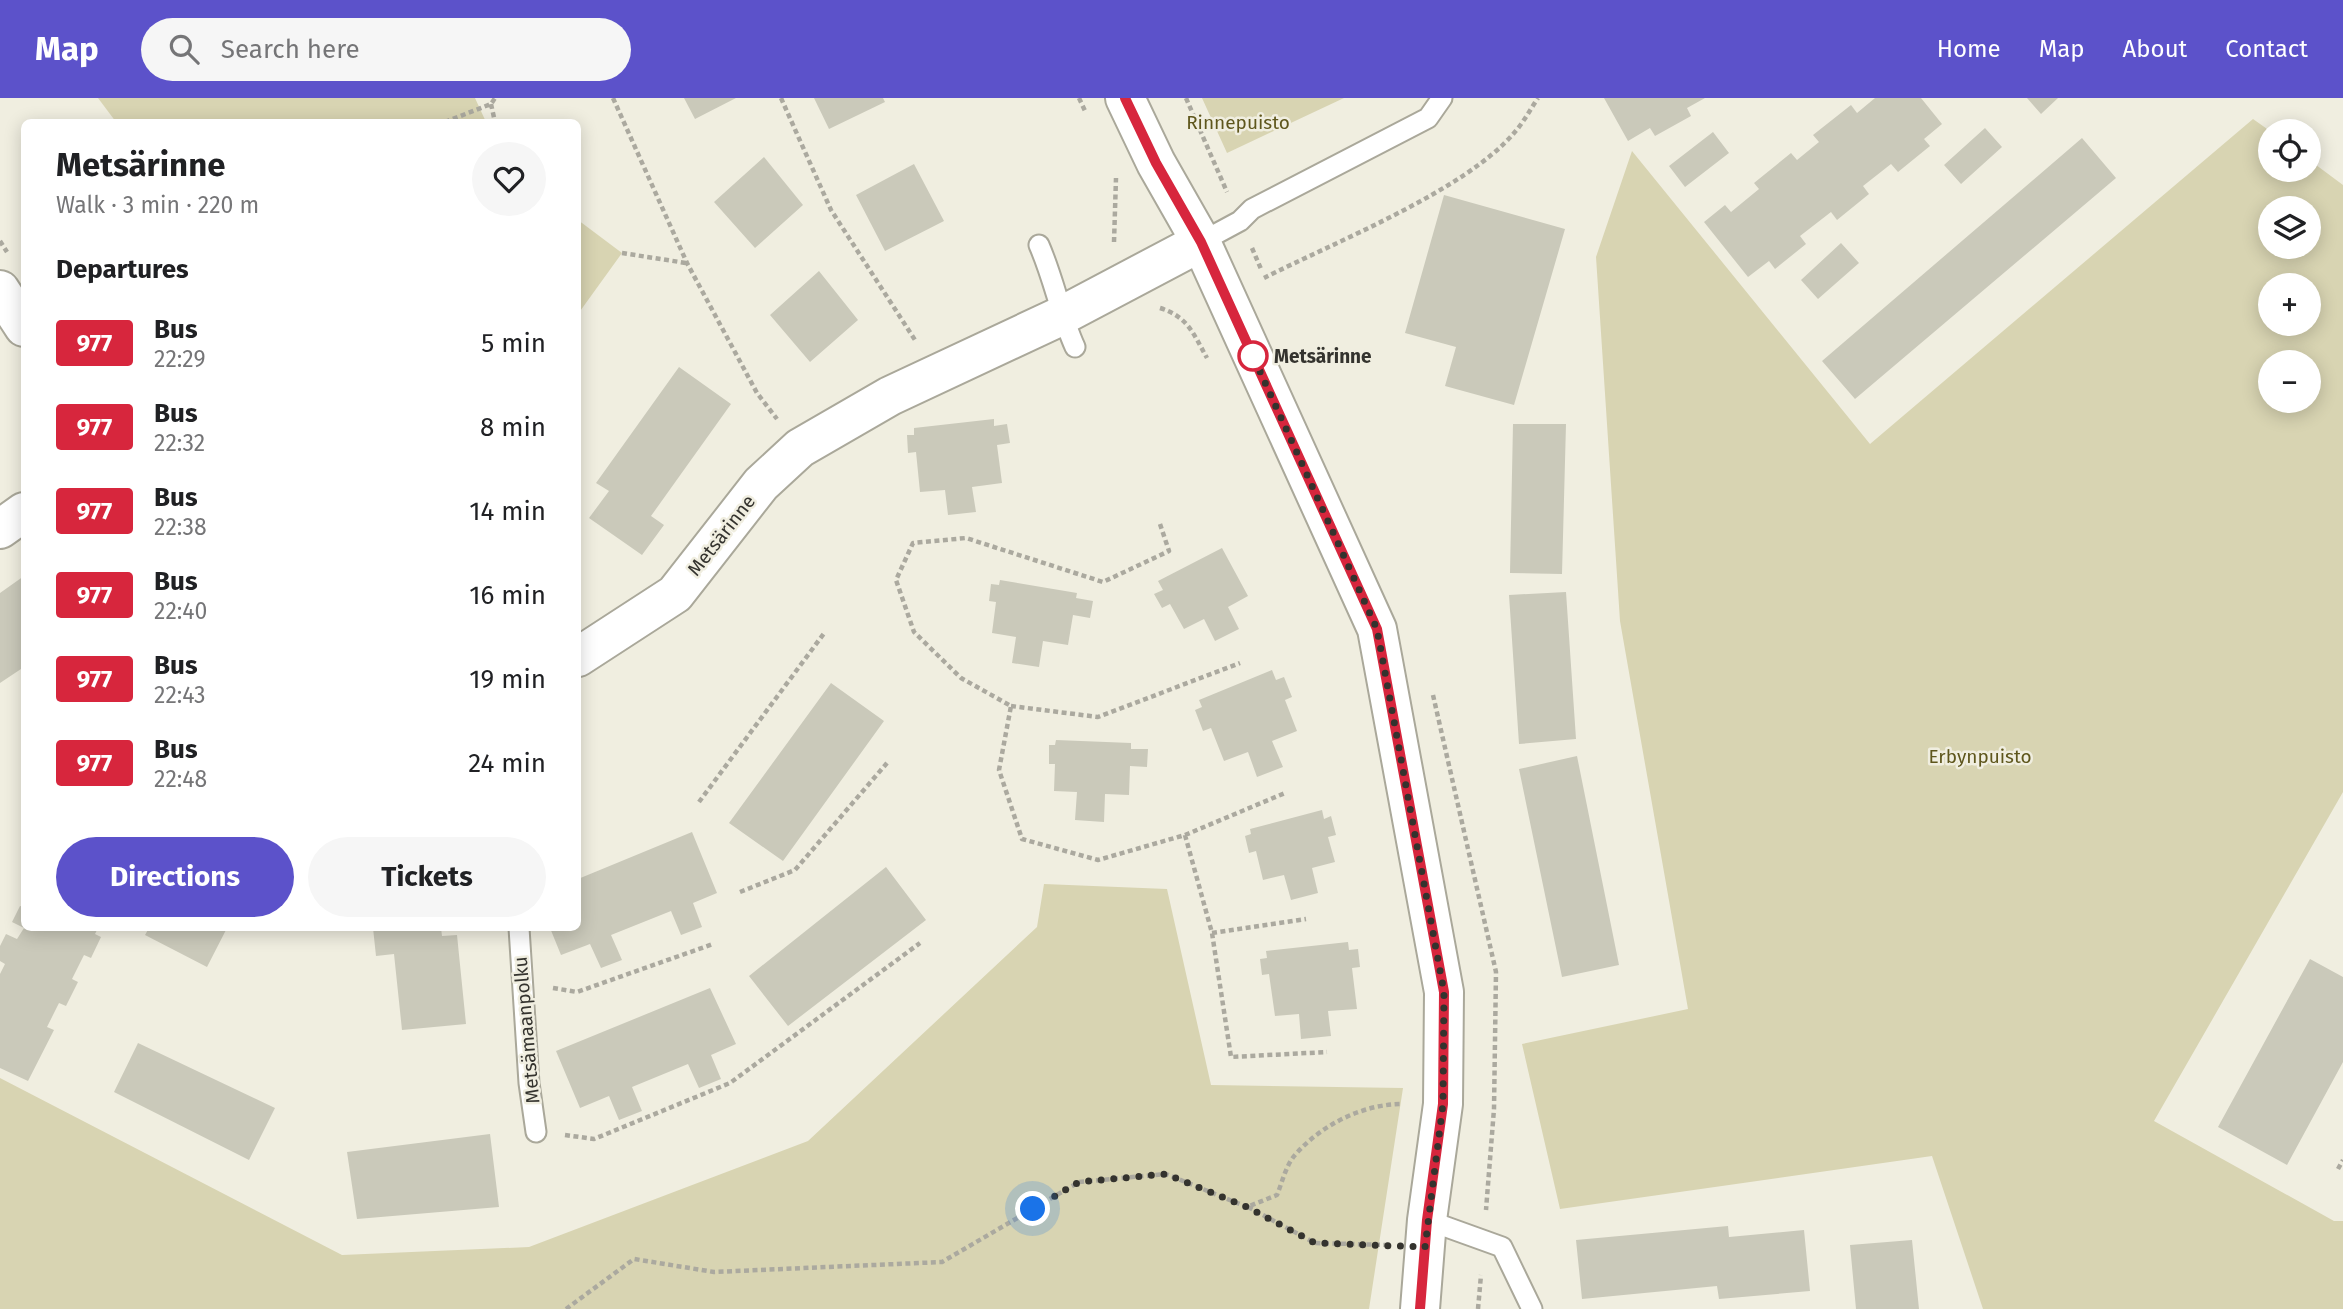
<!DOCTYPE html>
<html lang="en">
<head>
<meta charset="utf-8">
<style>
  :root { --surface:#fff; --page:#f6f6f6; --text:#202124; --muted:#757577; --accent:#5c52ca }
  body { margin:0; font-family:"Fira Sans",sans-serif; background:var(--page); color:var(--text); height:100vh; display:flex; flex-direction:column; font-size:26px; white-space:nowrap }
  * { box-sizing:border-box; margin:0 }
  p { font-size:23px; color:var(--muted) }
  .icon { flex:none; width:38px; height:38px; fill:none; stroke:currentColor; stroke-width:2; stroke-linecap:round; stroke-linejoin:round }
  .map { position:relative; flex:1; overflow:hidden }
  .panel { position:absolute; left:21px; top:21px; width:560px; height:812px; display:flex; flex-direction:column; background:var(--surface); border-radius:10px; box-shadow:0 4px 18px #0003 }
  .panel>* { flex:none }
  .badge { padding:0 14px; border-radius:5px; font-size:24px; line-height:46px }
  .controls { position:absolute; left:2258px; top:21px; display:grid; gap:14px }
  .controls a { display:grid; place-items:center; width:63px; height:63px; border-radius:50%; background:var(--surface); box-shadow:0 4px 18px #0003; font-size:35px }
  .you { position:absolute; width:35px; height:35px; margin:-18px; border:5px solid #fff; border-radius:50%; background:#1a73e8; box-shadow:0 0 0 10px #1a73e833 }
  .map>.badge { position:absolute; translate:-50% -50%; box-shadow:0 0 0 4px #fff }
  h2 { padding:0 35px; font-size:26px; line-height:63px }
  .round { display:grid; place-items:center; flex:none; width:74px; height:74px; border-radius:37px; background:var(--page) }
  .overview { display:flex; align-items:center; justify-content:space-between; height:119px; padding:0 35px }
  h1 { font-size:33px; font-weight:700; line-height:52px }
  .cta { display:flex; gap:14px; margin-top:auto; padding:14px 35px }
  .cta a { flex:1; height:80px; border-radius:42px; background:var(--accent); color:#fff; font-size:28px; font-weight:700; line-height:80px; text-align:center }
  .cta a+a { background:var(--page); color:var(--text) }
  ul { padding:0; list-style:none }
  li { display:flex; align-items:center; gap:21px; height:84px; padding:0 35px }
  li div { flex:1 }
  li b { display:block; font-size:26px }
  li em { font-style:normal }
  li .badge { min-width:77px; font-weight:700; text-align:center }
  header { display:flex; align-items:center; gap:42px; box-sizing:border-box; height:98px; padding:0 35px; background:var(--accent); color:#fff }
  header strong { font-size:33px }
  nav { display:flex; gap:38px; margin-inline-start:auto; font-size:24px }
  .search { width:490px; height:63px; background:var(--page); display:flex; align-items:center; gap:18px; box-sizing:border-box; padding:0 24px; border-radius:38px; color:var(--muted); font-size:26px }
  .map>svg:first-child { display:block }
</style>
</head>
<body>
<header>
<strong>Map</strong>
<div class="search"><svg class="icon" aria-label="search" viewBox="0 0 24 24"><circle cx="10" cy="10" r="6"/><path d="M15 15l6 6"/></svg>Search here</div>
<nav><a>Home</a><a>Map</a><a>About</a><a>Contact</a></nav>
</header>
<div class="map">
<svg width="2343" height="1211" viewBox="0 0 2343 1211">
  <rect width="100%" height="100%" fill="#f0eee0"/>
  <!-- green -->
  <path fill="#d8d4b2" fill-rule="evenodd" d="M98,0H475L486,24H116Z
    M1202,0H1344L1227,55Z
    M2253,21L2270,33V72H2308V61L2343,87V694L2154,1023L2334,1123H2343V1211H1983L1932,1058L1560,1111L1522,946L1688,911L1620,523L1596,159L1632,53L1870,346ZM2308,110V149H2270V110ZM2270,187H2308V226H2270ZM2308,264V303H2270V264Z
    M578,122L622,155L578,216Z
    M1044,786L1167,791L1211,987L1403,990L1369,1211H0V980L342,1157L529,1149L808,1043L1037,829Z"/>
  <!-- building -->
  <path fill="#cac9ba" d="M684,0H736L695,21Z
    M814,0H883L885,4L829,31Z
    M1604,0H1705L1687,10L1691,18L1655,38L1650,30L1628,43Z
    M1875,0H1921L1942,26L1924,41L1930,48L1898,74L1891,66L1863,88L1869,96L1837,122L1831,114L1800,138L1806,146L1775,171L1769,163L1748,179L1704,124L1725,107L1731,114L1759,91L1754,85L1791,55L1797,62L1819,44L1813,37L1851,7L1857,15Z
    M2027,0H2058L2041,16Z
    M1985,30L2002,49L1961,86L1944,67Z
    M1713,34L1729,55L1685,89L1669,68Z
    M2082,40L2116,80L1855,301L1822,263Z
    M764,59L803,107L755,150L714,104Z
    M914,66L944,123L885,153L856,97Z
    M1444,97L1565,131L1514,307L1445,288L1456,249L1405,235Z
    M1841,145L1859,165L1818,201L1801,182Z
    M819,173L858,222L810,264L770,217Z
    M679,269L731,306L651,418L664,427L642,457L589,420L609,393L596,385Z
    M994,321V328L1007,326L1010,345L997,347L1002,385L972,389L976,414L948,417L945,392L920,394L916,354L908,355L907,337H914V330Z
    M1513,326H1566L1562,476L1510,475Z
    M1222,450L1248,498L1228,509L1239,531L1215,543L1204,521L1184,531L1170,506L1162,510L1154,496L1163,492L1158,483Z
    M24,478V569L0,585V495Z
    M1000,482L1077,495L1076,500L1093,503L1090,520L1073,517L1068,547L1043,543L1039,569L1012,565L1016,539L992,535L996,504L989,503L991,486L999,487Z
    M1566,494L1576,641L1519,646L1509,497Z
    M1272,572L1276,582L1284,579L1292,599L1285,602L1297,633L1272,643L1283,669L1257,679L1248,654L1224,663L1211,630L1203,633L1195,612L1202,609L1199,602Z
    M831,585L884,623L783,763L729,725Z
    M1056,642L1131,645V651H1148L1147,669L1130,668L1129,697L1105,696L1104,724L1075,722L1077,694L1054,693L1055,666H1049V647H1055Z
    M1577,658L1619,867L1562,879L1519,671Z
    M1322,712L1324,721L1331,718L1336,737L1328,739L1335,764L1312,770L1318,795L1291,802L1284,777L1263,782L1256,753L1249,755L1245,738L1251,736L1250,731Z
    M692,734L717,795L693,805L702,829L681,837L671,813L611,837L622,862L601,870L590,846L561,857L550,830H578V781Z
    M886,769L926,822L788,928L749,878Z
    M20,808L24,809V830H98L95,836L101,839L91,860L84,857L72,881L78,884L66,908L59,905L47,929L54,932L28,983L0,970V876L5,866L0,863V848L6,836L17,841L24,830L12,824Z
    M149,830H227L207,869L145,837Z
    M373,830H441L442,838L457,837L466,926L402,932L394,856L376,858Z
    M1348,844L1349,852L1358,851L1360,869L1352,870L1357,911L1328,913L1331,938L1301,941L1299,916L1275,918L1269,876L1262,877L1260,861L1267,860L1266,853Z
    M2310,861L2343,879V964L2287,1067L2218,1029Z
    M710,890L736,946L711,957L721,981L699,990L688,966L632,989L642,1013L619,1022L609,998L580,1010L556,953Z
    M138,945L275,1010L249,1062L114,994Z
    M490,1036L499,1109L357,1121L347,1054Z
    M1728,1128L1729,1139L1804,1132L1810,1193L1719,1201L1717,1188L1582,1201L1576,1142Z
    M1912,1142L1919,1211H1856L1850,1147Z"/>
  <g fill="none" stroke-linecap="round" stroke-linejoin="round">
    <!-- service casing -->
    <g stroke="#aaa89a" stroke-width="23">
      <path id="service" d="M1201,144L1240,123L1252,111L1428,20L1442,0
        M1039,147C1054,181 1060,216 1075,249
        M519,830L529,985L536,1034
        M1427,1122L1502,1149L1532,1211"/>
    </g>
    <!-- minor casing -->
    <g stroke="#aaa89a" stroke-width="42">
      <path id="minor" d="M1125,0L1156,65L1201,144L1377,531L1444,894L1443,1006L1427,1122L1420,1211
        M0,192L24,229
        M0,431L24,414
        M578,559L675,496L761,386L800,350L890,298L1061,218L1201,144"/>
    </g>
    <!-- path -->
    <path stroke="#aba99f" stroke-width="4.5" stroke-dasharray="5 3.5" stroke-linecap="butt" d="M613,0L687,165L757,295L777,321
      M781,0L831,112L915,242
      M1079,0L1086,15
      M1186,0L1227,94
      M491,6L495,24
      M445,24L491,6L495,0
      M0,143L7,154
      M1114,144L1116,80
      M1252,150L1261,171
      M622,155L686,165
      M1264,180C1333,145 1466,92 1514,35C1523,25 1530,12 1538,0
      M1160,210C1188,219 1193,235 1207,260
      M1160,426L1169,453L1103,484L966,440L913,445L896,482L914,534L961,580L1011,608L999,672L1022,741L1098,762L1185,737L1212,835L1231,959L1327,954
      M1433,597L1496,874L1494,1011L1486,1112
      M1011,608L1098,619L1240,565
      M699,704L825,534
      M1185,737L1285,695
      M740,794L795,772L887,665
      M1212,835L1306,821
      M553,890L577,894L713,846
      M565,1037L594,1041L730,985L920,845
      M2338,1071L2343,1062
      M1248,1109L1315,1145L1388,1147
      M566,1211L634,1161L714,1174L942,1164L1079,1084L1166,1076L1247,1109L1277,1097C1282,1085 1286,1067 1295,1057C1321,1027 1363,1006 1402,1006
      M1478,1211L1481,1177"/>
    <!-- service -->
    <use href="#service" stroke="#fff" stroke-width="19"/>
    <!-- minor -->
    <use href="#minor" stroke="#fff" stroke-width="38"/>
  </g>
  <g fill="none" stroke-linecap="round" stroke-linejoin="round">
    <!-- line casing -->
    <g stroke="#fff" stroke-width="16">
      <path id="line" d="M1125,0L1156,65L1201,144L1377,531L1444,894L1443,1006L1427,1122L1420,1211"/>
    </g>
    <!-- line -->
    <use href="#line" stroke="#d7263d" stroke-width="10"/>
    <!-- walk -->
    <path stroke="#34332e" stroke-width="7" stroke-dasharray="0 12.6" d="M1033,1111L1079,1084L1166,1076L1247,1109L1315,1145L1425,1149L1443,1006L1444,894L1377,531L1253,258"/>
  </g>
  <!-- markers -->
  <circle fill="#fff" stroke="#d7263d" stroke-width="3.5" cx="1253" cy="258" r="14"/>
  <g text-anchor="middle" stroke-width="5" stroke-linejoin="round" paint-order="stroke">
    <!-- park labels -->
    <g font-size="19" fill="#5e561c" stroke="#f0eee0">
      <text x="1238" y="31">Rinnepuisto</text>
      <text x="1980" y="665">Erbynpuisto</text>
    </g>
    <!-- stop labels -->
    <g font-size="19" font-weight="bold" fill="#34332e" stroke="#f0eee0" text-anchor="start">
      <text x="1274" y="265">Metsärinne</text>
    </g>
    <!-- street labels -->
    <g font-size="19" fill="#34332e" stroke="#f0eee0">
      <text transform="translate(721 437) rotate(-52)" y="7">Metsärinne</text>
      <text transform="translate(526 932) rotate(-95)" y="7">Metsämaanpolku</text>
    </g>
  </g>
</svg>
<div class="controls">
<a><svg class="icon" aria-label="locate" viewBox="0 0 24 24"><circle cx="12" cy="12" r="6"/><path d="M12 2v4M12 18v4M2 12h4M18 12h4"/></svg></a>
<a><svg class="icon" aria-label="layers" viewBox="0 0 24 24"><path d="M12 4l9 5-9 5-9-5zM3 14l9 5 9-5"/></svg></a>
<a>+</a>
<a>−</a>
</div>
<div class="you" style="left:1033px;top:1111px"></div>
<section class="panel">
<div class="overview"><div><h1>Metsärinne</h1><p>Walk · 3 min · 220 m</p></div><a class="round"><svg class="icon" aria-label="heart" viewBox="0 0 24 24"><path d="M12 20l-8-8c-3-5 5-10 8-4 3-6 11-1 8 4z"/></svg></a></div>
<h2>Departures</h2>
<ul>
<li><span class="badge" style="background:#d7263d;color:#fff">977</span><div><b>Bus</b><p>22:29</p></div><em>5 min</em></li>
<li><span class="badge" style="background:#d7263d;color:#fff">977</span><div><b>Bus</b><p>22:32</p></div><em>8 min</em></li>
<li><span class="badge" style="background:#d7263d;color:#fff">977</span><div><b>Bus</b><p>22:38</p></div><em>14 min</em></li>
<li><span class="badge" style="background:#d7263d;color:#fff">977</span><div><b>Bus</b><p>22:40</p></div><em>16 min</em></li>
<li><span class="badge" style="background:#d7263d;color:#fff">977</span><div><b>Bus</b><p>22:43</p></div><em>19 min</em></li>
<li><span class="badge" style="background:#d7263d;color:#fff">977</span><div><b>Bus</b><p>22:48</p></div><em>24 min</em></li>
</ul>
<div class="cta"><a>Directions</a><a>Tickets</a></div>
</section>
</div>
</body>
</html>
